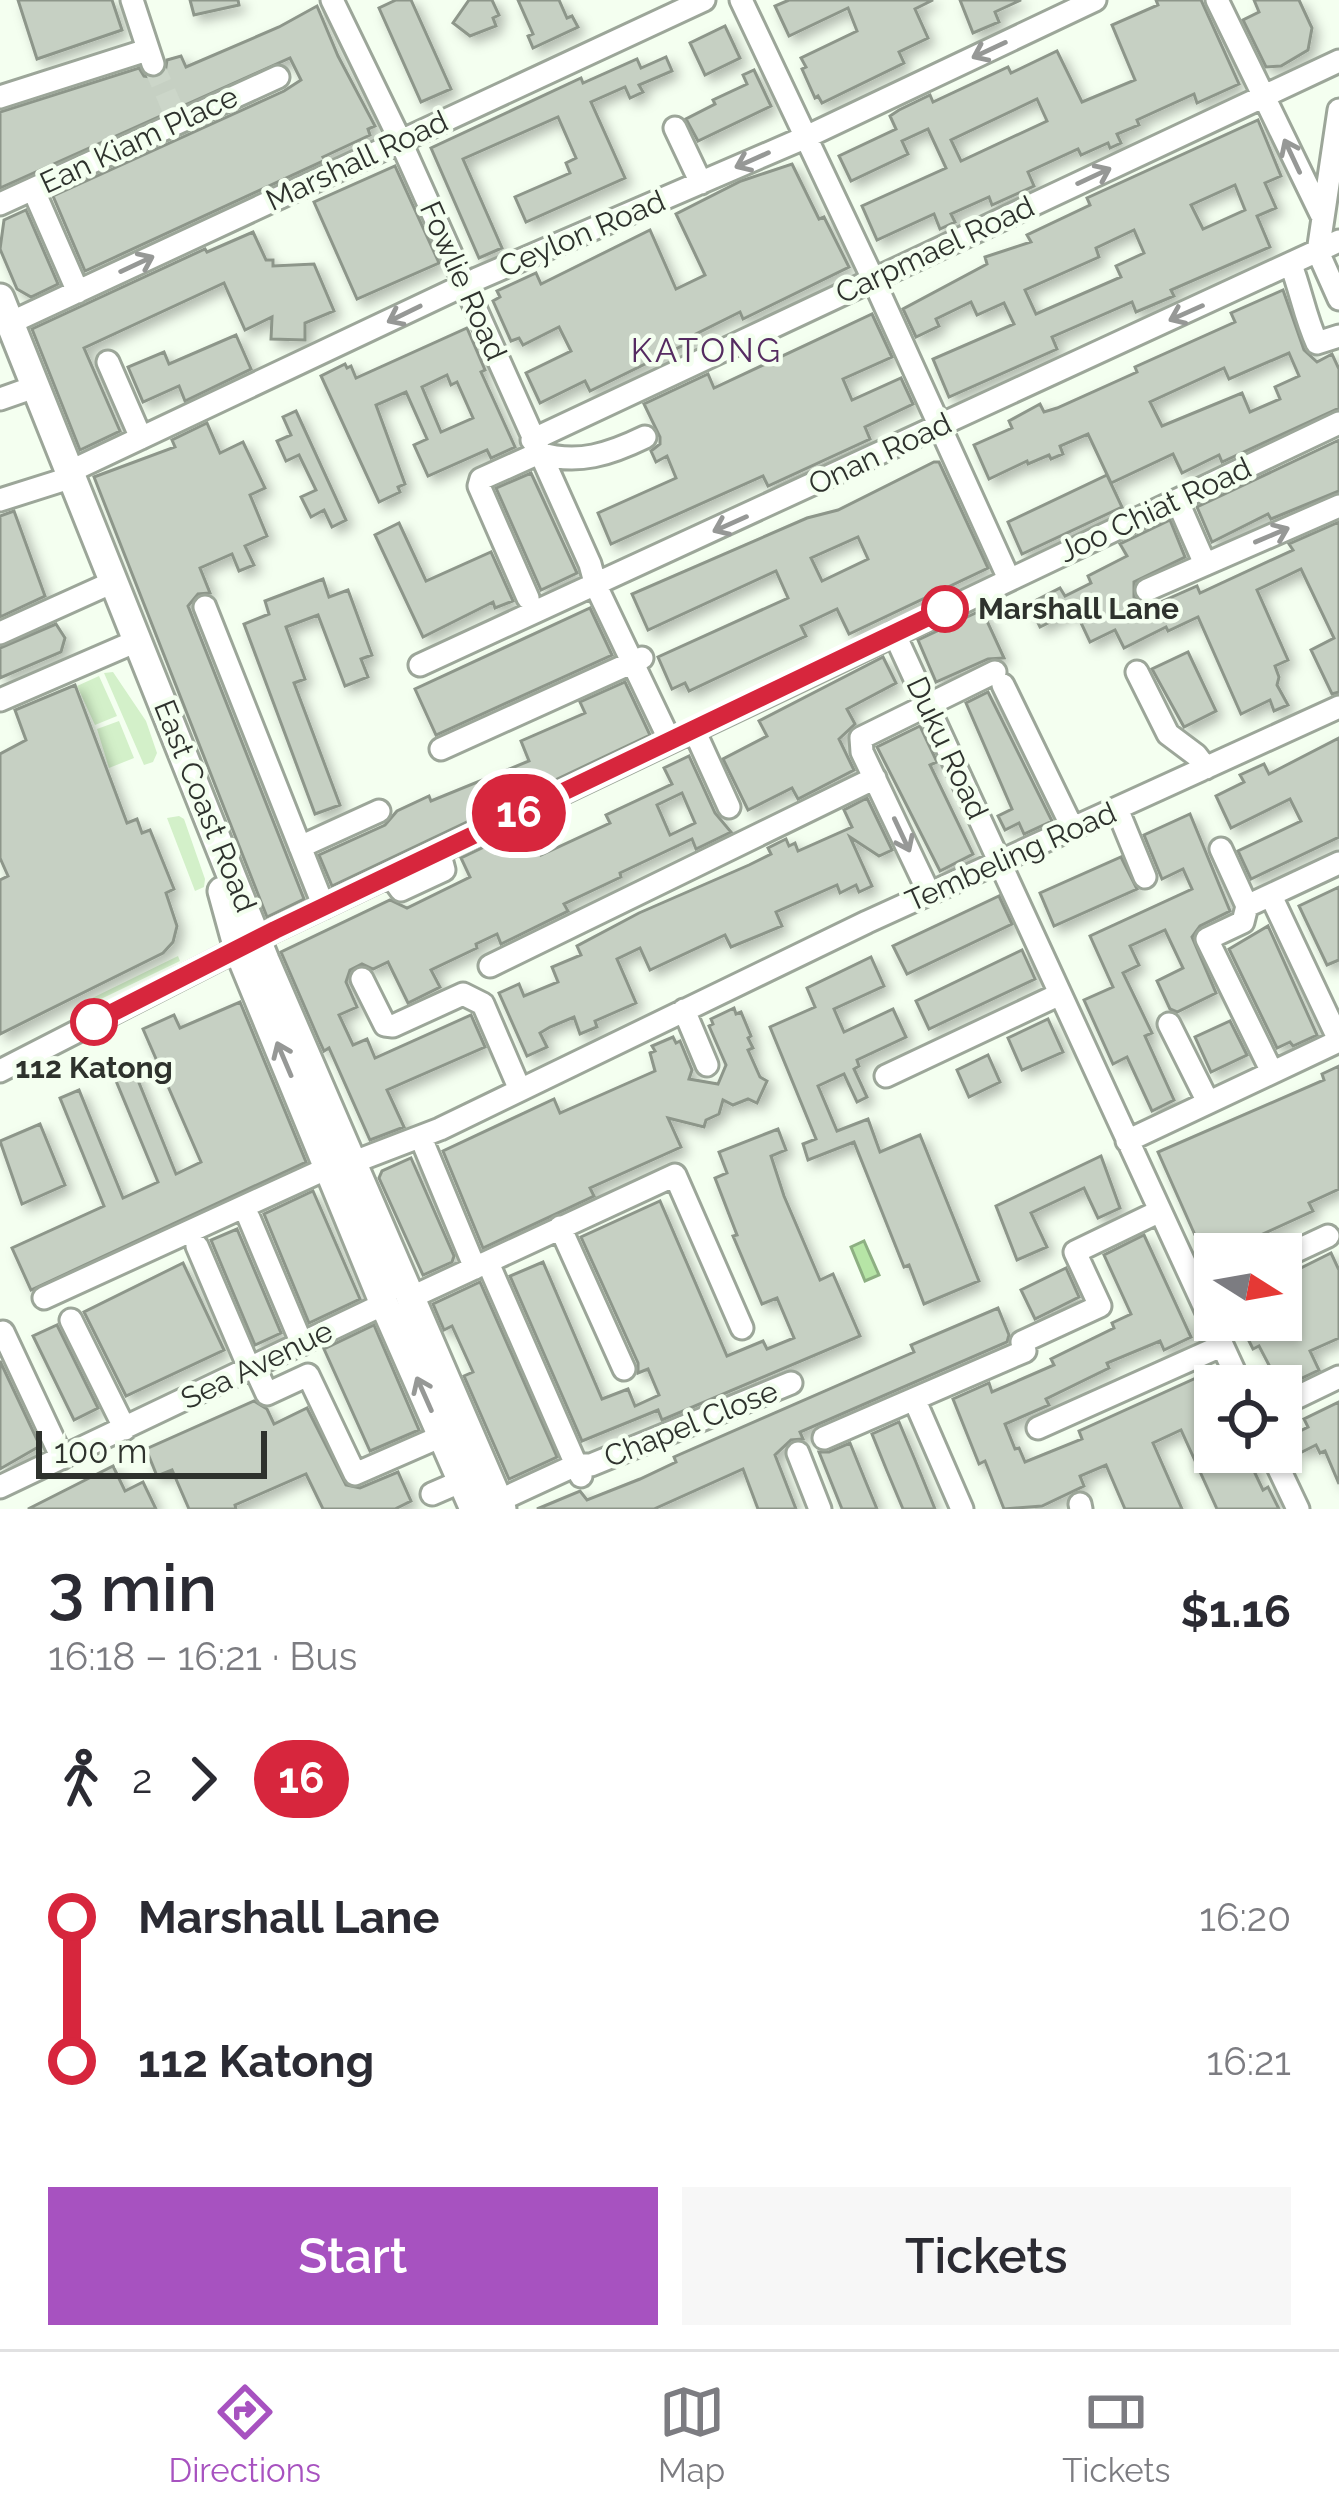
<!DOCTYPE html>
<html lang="en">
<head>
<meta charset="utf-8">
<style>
  :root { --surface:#fff; --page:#f7f7f7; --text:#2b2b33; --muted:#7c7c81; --line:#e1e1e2; --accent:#a752c0 }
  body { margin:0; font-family:Raleway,sans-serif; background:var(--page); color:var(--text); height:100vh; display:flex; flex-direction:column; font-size:45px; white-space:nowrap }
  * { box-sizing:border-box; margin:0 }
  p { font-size:39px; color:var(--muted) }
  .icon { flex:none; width:66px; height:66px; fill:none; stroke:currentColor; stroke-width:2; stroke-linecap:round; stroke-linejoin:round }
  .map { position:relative; height:1509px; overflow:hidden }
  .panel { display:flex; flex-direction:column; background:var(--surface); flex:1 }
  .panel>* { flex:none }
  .badge { padding:0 24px; border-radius:39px; font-size:42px; line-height:78px }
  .needle { width:78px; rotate:101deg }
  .tools { position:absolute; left:1194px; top:1233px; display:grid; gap:24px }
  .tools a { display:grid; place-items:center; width:108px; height:108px; border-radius:0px; background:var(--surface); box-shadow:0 3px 9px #0004; font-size:60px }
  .scale { position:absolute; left:36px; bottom:30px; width:231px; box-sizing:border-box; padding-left:12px; border:6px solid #2e322d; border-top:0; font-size:33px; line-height:42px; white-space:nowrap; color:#2e322d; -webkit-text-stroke:9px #f4fff0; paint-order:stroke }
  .map>.badge { position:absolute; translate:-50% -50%; box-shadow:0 0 0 6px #fff }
  .legs { display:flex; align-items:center; gap:18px; height:132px; padding:0 48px; font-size:39px }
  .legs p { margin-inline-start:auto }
  .summary { display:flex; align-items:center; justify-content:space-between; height:204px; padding:0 48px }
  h1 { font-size:66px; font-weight:600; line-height:90px }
  .button { display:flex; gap:24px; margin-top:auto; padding:24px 48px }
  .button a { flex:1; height:138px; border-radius:0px; background:var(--accent); color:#fff; font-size:48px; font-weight:600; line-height:138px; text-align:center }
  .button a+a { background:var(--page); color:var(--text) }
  ul { padding:0 48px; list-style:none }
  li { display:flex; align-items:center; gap:42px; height:144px; font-size:45px }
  li i { display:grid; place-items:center; width:18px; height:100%; margin:0 15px; background:currentColor }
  li i::after { content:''; width:30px; height:30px; margin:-15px; border:9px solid; border-radius:50%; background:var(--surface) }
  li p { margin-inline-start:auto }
  li:first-child i { background:linear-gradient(#0000 50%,currentColor 0) }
  li:last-child i { background:linear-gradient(currentColor 50%,#0000 0) }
  .tab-bar { display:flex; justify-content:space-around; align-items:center; height:168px; border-top:3px solid var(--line); background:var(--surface); font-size:33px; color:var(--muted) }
  .tab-bar a { display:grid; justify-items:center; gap:6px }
  .tab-bar .selected { color:var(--accent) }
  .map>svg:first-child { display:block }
</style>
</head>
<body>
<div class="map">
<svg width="1339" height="1509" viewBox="0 0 1339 1509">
  <defs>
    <filter id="shadow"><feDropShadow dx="6" dy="6" stdDeviation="6" flood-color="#0004"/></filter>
  </defs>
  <rect width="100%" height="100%" fill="#f4fff0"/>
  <!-- green -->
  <path fill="#d3f0c9" d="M113,672L146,721L157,753L153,762L144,765L104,673Z
    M99,676L117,716L95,725L77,686Z
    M119,721L134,758L109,768L97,729Z
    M179,816L184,819L205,879L204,887L195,891L167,818Z
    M178,956L180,961L78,1010L76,1006Z"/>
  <!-- water -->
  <path fill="#b6e5a6" stroke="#8daf82" stroke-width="3" d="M864,1241L879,1275L865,1281L851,1247Z"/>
  <!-- building -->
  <path fill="#c6d0c3" stroke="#8d968a" stroke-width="3" fill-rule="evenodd" filter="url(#shadow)" d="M18,0H112L122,30L37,59Z
    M190,0H238L239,5L194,15Z
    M396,0H411L451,89L421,102L379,8Z
    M469,0H492L499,15L493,18L496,26L470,36L453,23Z
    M518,0H559L567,18L572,16L578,27L533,48L528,36L533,34Z
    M789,0H933L915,9L928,38L899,52L904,63L822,103L818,96L815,98L802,69L806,67L801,58L857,31L848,8L789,36L775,6Z
    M960,0H1021L995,12L999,22L973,33Z
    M1156,0H1201L1239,84L1197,103L1194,94L1137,120L1139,125L1117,134L1121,143L1110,148L1108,143L1081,155L1078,149L1028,172L1034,186L992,205L989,197L951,214L955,222L940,229L934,214L877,240L862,206L946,168L928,129L902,141L908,154L851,181L839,156L896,129L890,116L899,110L930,95L933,102L1008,67L1011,73L1057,51L1082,102L1135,80L1112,25L1158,5ZM1037,99L1047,121L961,161L951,140Z
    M1254,0H1299L1312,28L1308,50L1281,66L1266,67L1243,20L1259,12Z
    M317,6L338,56L375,126L368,129L370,135L323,157L325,160L85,271L53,196L284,91L301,80L290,58L0,188V112L139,68L144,76L157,78L165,73L167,60L181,56L186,67L279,27Z
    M725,26L740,58L705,75L690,43Z
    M666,57L672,71L639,85L643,92L630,98L625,87L591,102L625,178L526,222L515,197L570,173L566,163L576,158L558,117L463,159L502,248L479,258L431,148L581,78L583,83L637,59L641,68Z
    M754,70L771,106L698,141L686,119L715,104L713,100L747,84L743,75Z
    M1258,120L1281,176L1265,183L1276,208L1257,216L1270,247L1171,290L1174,296L1136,312L1132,302L1052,337L1057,349L949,397L933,359L1014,324L1004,303L977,315L971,302L936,319L939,326L916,337L903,309L987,264L985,257L1031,242L1027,235L1090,205L1087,198ZM1235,185L1245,210L1203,229L1191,205ZM1134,230L1144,253L1116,266L1121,277L1036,314L1025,290L1099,257L1096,248Z
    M792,164L819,219L824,217L849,267L743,319L740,312L696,334L698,338L590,391L585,381L540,403L526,373L571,351L559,327L523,345L519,338L511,341L493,301L500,297L497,291L536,273L541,284L650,230L676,289L705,275L676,214L741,181Z
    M395,166L439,263L357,299L314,202Z
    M26,210L58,284L31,297L17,289L0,249L4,220Z
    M253,232L266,260H273V266L314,264L334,311L305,323V340L271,339L272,317L245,330L224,283L84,348L120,431L80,450L32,329L205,249L207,252Z
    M1283,290L1304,350L1317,362L1332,354L1339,369V408L1222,462L1219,455L1182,473L1173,454L1111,483L1088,434L1060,446L1063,454L1051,459L1049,455L1028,464L1027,461L989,479L974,445L1012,428L1009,421L1040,404L1044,412L1057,408L1137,372L1135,367L1235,322L1231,313ZM1289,353L1299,376L1275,387L1280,399L1250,412L1242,393L1162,426L1150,402L1224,368L1229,379Z
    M872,314L892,357L843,379L852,400L901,378L913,404L865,427L870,439L768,486L763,476L611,544L598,513L676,478L667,456L656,462L651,451L660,444V437L644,404L708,374L714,388Z
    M467,328L485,370L481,372L515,447L491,458L487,450L428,476L414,445L427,439L406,392L376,405L405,484L398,487L400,492L379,502L321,376L345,364L347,368L351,366L356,378ZM447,375L451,385L457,382L473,418L441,432L422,387Z
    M236,335L251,369L185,401L179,386L143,402L128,367L164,352L169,364Z
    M296,411L346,520L332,527L324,510L311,517L301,497L316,490L299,455L286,461L277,441L291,435L283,417Z
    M207,423L220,453L243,442L265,488L250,495L267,536L245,546L254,565L239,571L232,554L200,568L210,593L198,594L188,606L304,899L267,917L94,477L175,447L172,440Z
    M1339,440V491L1271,519L1268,514L1212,542L1197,507Z
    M934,462H939L988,568L849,634L837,609L801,626L806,636L689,691L685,683L672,689L658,657L788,598L776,571L648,630L632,594L807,518L838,510ZM858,537L868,559L822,581L811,558Z
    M531,473L577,573L541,590L496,488Z
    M1107,475L1122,507L1022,554L1008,522Z
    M14,511L45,596L0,617V516Z
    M1170,520L1185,557L1134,582V597L1147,608L1197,586L1200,593L1293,550L1289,544L1339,522V692L1332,694L1311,650L1334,638L1301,569L1257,590L1288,660L1275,666L1279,677L1277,685L1288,705L1274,711L1270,700L1241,714L1198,617L1168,631L1166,627L1124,648L1115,630L1090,642L1075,610L1040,627L1029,604L1060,588L1065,596L1091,583L1088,576L1127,556L1120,544Z
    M399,523L426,581L491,552L513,601L495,608L493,602L423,637L375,535Z
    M323,579L329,597L348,590L372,655L361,659L368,677L345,686L318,615L286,627L305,679L294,683L340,805L315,814L244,624L269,614L265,601Z
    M590,608L612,655L436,735L415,689Z
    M982,610L1004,658L988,659L936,682L918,640Z
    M56,624L65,638L61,652L0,678V648Z
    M1188,652L1216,711L1184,727L1152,669Z
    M883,657L896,683L847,709L855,724L839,739L854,770L798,799L792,788L748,810L723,759L767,736L759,721Z
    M625,682L650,735L332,886L319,855L385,825L397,811L429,796L431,801L529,761L521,741L585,713L580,702Z
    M75,685L127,823L137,819L142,833L150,830L174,889L166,893L177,926L173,942L163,953L0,1034V880L8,876L0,858V754L26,740L15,710Z
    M988,692L1052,821L1024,834L1019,823L1005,830L998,816L1012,809L966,703Z
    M920,726L937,762L930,765L973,854L940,871L877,747Z
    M1339,738V837L1251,879L1238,851L1301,821L1290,799L1231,828L1216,796L1244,782L1240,775L1264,764L1269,774Z
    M689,756L715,813L731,832L696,849L692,839L620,873L621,877L564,904L568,911L501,944L497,934L476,944L477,948L431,970L440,987L408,1003L388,962L373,969L362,964L350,970L346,982L357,1007L339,1015L353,1045L367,1039L375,1058L471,1015L485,1047L387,1090L404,1127L370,1140L329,1048L324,1051L319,1040L281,952L390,900L407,908L470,877L461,858L528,826L541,855L610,823L606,815L672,784L664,768ZM682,793L695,823L670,835L657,805Z
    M867,798L892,850L879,856L850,837L872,886L859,892L856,885L840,893L837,885L776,912L782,926L731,947L725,935L650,970L640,948L617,959L636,1003L595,1021L597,1027L580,1034L574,1017L550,1027L540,1033L547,1047L527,1056L499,993L519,984L524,996L558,982L552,967L581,955L577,946L639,913L749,865L771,854L768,848L786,839L789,846L795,843L798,851L852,827L844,810Z
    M1190,814L1230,911L1200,926L1192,937L1216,993L1177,1012L1170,1009L1157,981L1183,968L1165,930L1130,946L1139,965L1123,973L1152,1033L1145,1036L1174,1100L1152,1111L1127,1057L1113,1064L1084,1000L1113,987L1090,936L1192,889L1183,869L1162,879L1144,835Z
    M1121,857L1137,889L1054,926L1040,893Z
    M1339,887V960L1327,965L1299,906Z
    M999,896L1012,924L907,974L893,946Z
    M1268,926L1317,1035L1293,1046L1290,1042L1277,1048L1229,949Z
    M1022,950L1035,979L929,1029L916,1001Z
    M871,957L884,986L834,1009L844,1032L893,1009L906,1037L857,1060L859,1066L854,1069L867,1097L857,1102L844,1074L818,1086L837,1131L868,1119L880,1152L920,1135L979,1281L924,1304L909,1265L904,1267L854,1142L808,1160L803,1144L816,1139L770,1027L815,1007L807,988Z
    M240,1002L306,1162L31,1290L12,1248L104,1206L60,1098L79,1090L123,1198L158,1182L114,1076L133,1068L176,1174L201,1162L143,1029L174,1015L180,1028Z
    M734,1008L736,1014L741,1012L751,1036L748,1038L753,1048L748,1050L760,1077L767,1081L757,1103L748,1099L733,1105L723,1100L719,1114L706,1120L704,1127L668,1118L681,1147L590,1188L594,1196L483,1248L443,1151L554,1099L560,1113L655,1071L650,1053L655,1051L652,1046L673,1037L676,1043L680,1041L692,1070L689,1079L718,1084L726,1065L709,1026L713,1024L711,1019Z
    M1048,1019L1063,1052L1022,1070L1008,1038Z
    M1230,1021L1247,1055L1211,1072L1195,1037Z
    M988,1055L1000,1082L969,1097L957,1070Z
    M1339,1066V1189L1309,1203L1313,1211L1252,1239L1258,1254H1215V1280L1158,1152L1324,1080L1322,1074Z
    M40,1124L65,1185L22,1204L0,1141Z
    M778,1129L786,1150L771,1156L784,1196L820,1280L833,1274L860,1336L662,1420L658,1410L582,1441L510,1276L543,1262L602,1399L628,1389L635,1406L659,1395L648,1369L638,1373V1363L581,1237L660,1201L727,1356L763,1341L767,1349L794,1338L777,1298L762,1304L733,1236L737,1235L715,1178L727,1173L719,1152Z
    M1101,1156L1120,1208L1098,1218L1084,1188L1031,1213L1047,1247L1017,1260L996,1206Z
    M411,1158L454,1256L452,1262L423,1275L379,1178L382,1171Z
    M313,1191L360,1299L309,1323L264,1214Z
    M237,1229L281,1333L255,1345L211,1240Z
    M1144,1235L1191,1337L1164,1350L1160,1341L1107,1363L1109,1368L1046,1399L1049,1405L1005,1424L1015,1449L1019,1448L1025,1462L1082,1439L1079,1431L1216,1369L1224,1386H1215V1452H1245L1263,1490L1268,1487L1279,1509H1217L1181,1430L1153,1443L1182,1509H1125L1106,1465L1080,1476L1084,1486L1042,1506L1004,1509L985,1461L979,1464L953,1399L989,1383L992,1392L1054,1365L1051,1359L1114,1328L1112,1323L1131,1314L1104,1255Z
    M1331,1253L1339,1270V1338L1310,1351L1319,1370L1281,1388L1259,1346L1253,1349L1245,1333L1259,1325L1257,1320H1281V1278Z
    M183,1263L224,1350L126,1396L84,1312Z
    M1066,1268L1079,1297L1035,1319L1021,1290Z
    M480,1282L557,1457L509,1479L464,1376L473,1372L452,1326L444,1330L433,1304Z
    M998,1308L1009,1335L1007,1342L800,1432L803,1439L791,1440L775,1455L796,1509H758L743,1469L654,1509H537L580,1491L587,1500L640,1479L676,1462L674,1457L914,1352L911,1345Z
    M57,1325L98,1408L74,1420L33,1336Z
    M374,1325L419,1430L370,1451L324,1349Z
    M0,1361L40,1446L0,1469Z
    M254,1401L267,1409L274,1424L307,1408L346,1485L360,1488L398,1472L411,1501L395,1509H323L306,1474L235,1505L236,1509H189L172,1470L157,1476L146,1449Z
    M1339,1402V1484L1325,1451L1320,1453L1316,1445L1300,1453L1292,1435L1308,1427L1304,1419Z
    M899,1422L915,1460L935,1509H903L887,1471L872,1434Z
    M850,1443L865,1480L877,1509H842L819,1452H829Z
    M113,1466L125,1491L143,1482L156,1509H28Z"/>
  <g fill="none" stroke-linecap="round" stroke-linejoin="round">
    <!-- minor-tunnel -->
    <path stroke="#ccd6c9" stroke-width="21" stroke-dasharray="21 10" stroke-linecap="butt" d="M153,64L173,110"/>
    <!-- minor casing -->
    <g stroke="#9ca699" stroke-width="27">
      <path id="minor" d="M132,0L153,64
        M332,0L400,140L590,564L596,586L670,741
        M741,0L873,279L1009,579
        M1217,0L1321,214
        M0,97L147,50
        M1339,110L1318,252L1339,299
        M675,128L701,183
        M33,189L78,292
        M0,204L278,77
        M1291,265C1301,291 1305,317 1317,343L1339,336
        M10,323L704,0
        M108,362L141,438
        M0,399L23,391
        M532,440L1339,61
        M71,471L477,279L804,138L1095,0
        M0,500L60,481
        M1177,500L1205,564
        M1147,590L1339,506
        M528,598L479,486L481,479L539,453C578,465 610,454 645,437
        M205,607L324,907
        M0,633L102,587
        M894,633L1241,1386
        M420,665L1339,241
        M1137,672L1168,734L1196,755L1206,768
        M1003,685L1073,829
        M0,700L125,646
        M694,730L729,807
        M441,749L642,658
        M1118,811L1145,877
        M300,847L379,811
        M1221,849L1247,906L1339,863
        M390,875L401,890L444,870L439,851
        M929,893L862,752L861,738L995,672
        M1271,896L1339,1040
        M1247,906L1243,922L1207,939L1272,1072
        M490,966L875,778
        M362,979L385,1025L393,1026L463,994L483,1004L520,1090
        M684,1010L707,1065
        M1169,1024L1208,1102
        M0,1071L275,930L1339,423
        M886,1076L1058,995
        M421,1138L475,1268
        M1127,1141L1339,1041
        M354,1162L440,1129L867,922L1339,707
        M249,1218L302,1344
        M560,1227L624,1369
        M197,1246L250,1370
        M1281,1258L1328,1236
        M488,1263L581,1476
        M412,1297L675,1175L742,1328
        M44,1298L330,1167
        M71,1320L125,1429
        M3,1332L62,1458
        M255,1368L267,1394L308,1375L355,1474L442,1436
        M915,1401L962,1509
        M1281,1405L1339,1377
        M1038,1428L1221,1346
        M824,1438L1025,1351L1022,1342L1100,1306L1075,1252L1160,1211
        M1271,1452L1298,1509
        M798,1453L820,1509
        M0,1487L384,1304
        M432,1494L462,1481
        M498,1501L576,1465H591L791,1383
        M1080,1504L1081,1509"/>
    </g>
    <!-- major casing -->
    <g stroke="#9ca699" stroke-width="33">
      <path id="major" d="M0,298L265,960L502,1509
        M222,891L238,949L384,1304L474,1509"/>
    </g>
    <!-- minor -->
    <use href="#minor" stroke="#fff" stroke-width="21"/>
    <!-- major -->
    <use href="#major" stroke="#fff" stroke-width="27"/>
  </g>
  <!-- one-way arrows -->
  <defs><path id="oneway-shaft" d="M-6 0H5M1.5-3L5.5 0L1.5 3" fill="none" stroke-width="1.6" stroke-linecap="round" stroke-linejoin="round" transform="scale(3)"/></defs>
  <g stroke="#969896">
    <use href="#oneway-shaft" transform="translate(989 50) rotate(155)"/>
    <use href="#oneway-shaft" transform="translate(1292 156) rotate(-115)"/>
    <use href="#oneway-shaft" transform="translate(752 160) rotate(156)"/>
    <use href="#oneway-shaft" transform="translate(1094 176) rotate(-25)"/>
    <use href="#oneway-shaft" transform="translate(137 264) rotate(-25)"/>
    <use href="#oneway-shaft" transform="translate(1186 313) rotate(156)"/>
    <use href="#oneway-shaft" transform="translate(404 314) rotate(154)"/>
    <use href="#oneway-shaft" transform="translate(730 524) rotate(156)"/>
    <use href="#oneway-shaft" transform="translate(1272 535) rotate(-23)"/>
    <use href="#oneway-shaft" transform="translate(902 835) rotate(65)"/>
    <use href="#oneway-shaft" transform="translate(284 1059) rotate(-113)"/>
    <use href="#oneway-shaft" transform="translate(424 1394) rotate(-114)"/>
  </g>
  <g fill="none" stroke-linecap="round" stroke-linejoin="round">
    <!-- line-1 casing -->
    <g stroke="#fff" stroke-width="27">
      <path id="line-1" d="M94,1022L275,930L945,609"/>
    </g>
    <!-- line-1 -->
    <use href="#line-1" stroke="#d7263d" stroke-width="18"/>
  </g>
  <!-- markers -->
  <g fill="#fff" stroke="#d7263d" stroke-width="6">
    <circle cx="945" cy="609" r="21"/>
    <circle cx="94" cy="1022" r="21"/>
  </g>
  <g text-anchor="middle" stroke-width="9" stroke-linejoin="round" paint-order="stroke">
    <!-- street labels -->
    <g font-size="30" fill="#2e322d" stroke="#f4fff0">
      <text transform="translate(139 140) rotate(-25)" y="10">Ean Kiam Place</text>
      <text transform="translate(357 161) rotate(-25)" y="10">Marshall Road</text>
      <text transform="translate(582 234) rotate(-23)" y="10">Ceylon Road</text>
      <text transform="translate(935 250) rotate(-25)" y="10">Carpmael Road</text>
      <text transform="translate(463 281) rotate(66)" y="10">Fowlie Road</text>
      <text transform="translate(880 454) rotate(-25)" y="10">Onan Road</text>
      <text transform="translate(1155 510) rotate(-25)" y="10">Joo Chiat Road</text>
      <text transform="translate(947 748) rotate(65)" y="10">Duku Road</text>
      <text transform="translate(205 806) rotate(68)" y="10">East Coast Road</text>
      <text transform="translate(1011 857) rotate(-24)" y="10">Tembeling Road</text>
      <text transform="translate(257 1365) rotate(-26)" y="10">Sea Avenue</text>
      <text transform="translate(691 1424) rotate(-22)" y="10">Chapel Close</text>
    </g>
    <!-- stop labels -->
    <g font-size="30" font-weight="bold" fill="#2e322d" stroke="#f4fff0" text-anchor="start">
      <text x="978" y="619">Marshall Lane</text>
      <text x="94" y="1078" text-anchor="middle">112 Katong</text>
    </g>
    <!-- neighbourhood labels -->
    <g font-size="33" letter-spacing="3" fill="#552b61" stroke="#f4fff0">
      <text x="707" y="362">KATONG</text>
    </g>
  </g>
</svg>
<div class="tools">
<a><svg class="needle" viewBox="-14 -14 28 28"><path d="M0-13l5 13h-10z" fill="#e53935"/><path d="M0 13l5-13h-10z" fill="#7c7c81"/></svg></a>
<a><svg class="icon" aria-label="locate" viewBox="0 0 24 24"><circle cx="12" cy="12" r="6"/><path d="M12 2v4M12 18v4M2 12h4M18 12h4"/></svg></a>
</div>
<div class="scale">100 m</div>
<b class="badge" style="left:519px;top:813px;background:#d7263d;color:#fff">16</b>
</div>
<section class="panel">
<div class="summary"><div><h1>3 min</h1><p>16:18 – 16:21 · Bus</p></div><b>$1.16</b></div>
<div class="legs"><svg class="icon" aria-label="walk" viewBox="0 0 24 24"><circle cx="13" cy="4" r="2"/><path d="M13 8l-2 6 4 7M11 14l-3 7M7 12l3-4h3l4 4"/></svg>2<svg class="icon" aria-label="forward" viewBox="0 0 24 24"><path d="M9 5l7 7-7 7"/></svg><b class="badge" style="background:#d7263d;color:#fff">16</b></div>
<ul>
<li><i style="color:#d7263d"></i><b>Marshall Lane</b><p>16:20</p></li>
<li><i style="color:#d7263d"></i><b>112 Katong</b><p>16:21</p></li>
</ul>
<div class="button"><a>Start</a><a>Tickets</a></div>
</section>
<nav class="tab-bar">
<a class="selected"><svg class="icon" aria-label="directions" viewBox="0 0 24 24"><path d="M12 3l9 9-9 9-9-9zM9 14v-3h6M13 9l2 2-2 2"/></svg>Directions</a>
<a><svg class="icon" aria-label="map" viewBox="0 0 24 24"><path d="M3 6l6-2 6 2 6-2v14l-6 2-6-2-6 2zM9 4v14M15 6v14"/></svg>Map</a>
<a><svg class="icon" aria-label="tickets" viewBox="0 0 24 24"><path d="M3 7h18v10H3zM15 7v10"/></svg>Tickets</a>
</nav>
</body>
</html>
